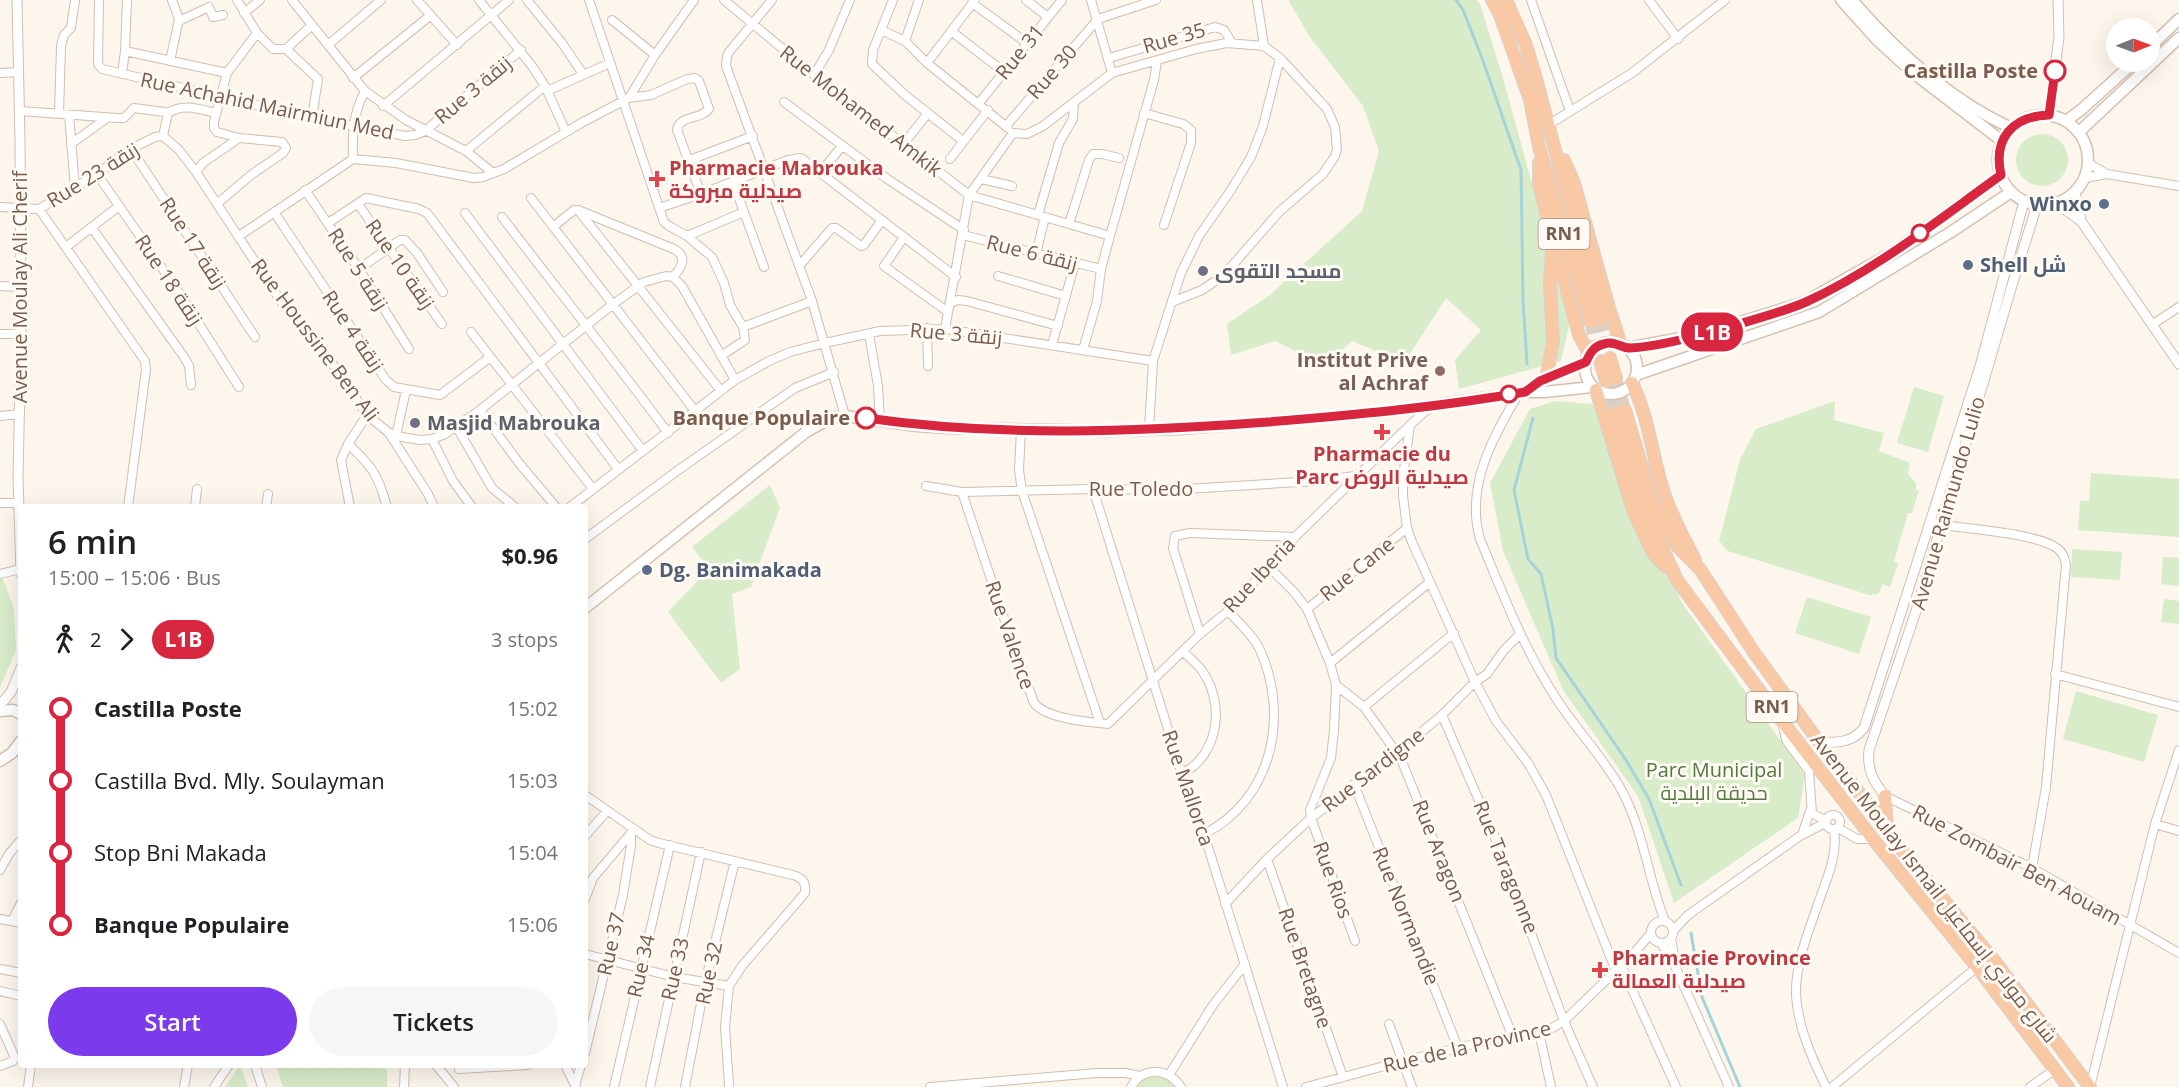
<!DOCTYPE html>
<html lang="en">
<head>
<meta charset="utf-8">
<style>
  :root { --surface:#fff; --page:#f6f6f6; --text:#202124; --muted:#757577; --accent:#7c3aed }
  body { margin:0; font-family:"Open Sans",Cairo,sans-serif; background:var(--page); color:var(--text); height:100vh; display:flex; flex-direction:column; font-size:22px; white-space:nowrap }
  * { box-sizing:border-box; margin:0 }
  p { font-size:20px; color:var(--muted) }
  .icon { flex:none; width:33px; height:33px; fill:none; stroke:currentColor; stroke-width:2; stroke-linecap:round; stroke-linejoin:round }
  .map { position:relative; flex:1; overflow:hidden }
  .details { position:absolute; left:18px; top:504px; width:570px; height:564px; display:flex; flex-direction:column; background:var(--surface); border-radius:6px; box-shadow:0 6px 24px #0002 }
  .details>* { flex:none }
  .badge { padding:0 12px; border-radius:20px; font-size:21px; line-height:39px }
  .needle { width:39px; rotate:89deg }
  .controls { position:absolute; left:2106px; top:18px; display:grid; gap:12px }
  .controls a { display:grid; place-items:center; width:54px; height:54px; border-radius:50%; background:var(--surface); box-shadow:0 6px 24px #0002; font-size:30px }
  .map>.badge { position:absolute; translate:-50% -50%; box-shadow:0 0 0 3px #fff }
  .legs { display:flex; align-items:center; gap:9px; height:66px; padding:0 30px; font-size:20px }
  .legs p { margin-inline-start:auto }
  .overview { display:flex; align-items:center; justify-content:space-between; height:102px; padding:0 30px }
  h1 { font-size:33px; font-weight:600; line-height:45px }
  .primary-button { display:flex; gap:12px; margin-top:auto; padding:12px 30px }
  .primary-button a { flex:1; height:69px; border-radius:36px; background:var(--accent); color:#fff; font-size:24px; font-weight:600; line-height:69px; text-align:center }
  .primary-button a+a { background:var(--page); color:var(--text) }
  ul { padding:0 30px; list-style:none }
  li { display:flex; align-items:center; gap:21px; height:72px; font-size:22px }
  li i { display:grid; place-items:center; width:9px; height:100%; margin:0 8px; background:currentColor }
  li i::after { content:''; width:15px; height:15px; margin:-8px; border:4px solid; border-radius:50%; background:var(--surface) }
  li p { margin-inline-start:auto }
  li:first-child i { background:linear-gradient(#0000 50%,currentColor 0) }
  li:last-child i { background:linear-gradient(currentColor 50%,#0000 0) }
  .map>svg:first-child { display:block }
</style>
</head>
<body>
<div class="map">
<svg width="2179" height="1087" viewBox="0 0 2179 1087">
  <rect width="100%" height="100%" fill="#fdf6ec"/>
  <!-- green -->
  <path fill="#d8ecc9" d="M1288,0H1477L1480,4L1503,78L1570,322L1561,361L1459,389L1455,360L1481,330L1446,298L1404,363L1352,341L1319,371L1301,354L1275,341L1231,355L1227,324L1270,295L1362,211L1379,151L1363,106L1310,37Z
    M2016 160a26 26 0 1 1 52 0a26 26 0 1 1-52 0Z
    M1914,387L1944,396L1928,452L1897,443Z
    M1555,401L1592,404L1604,418L1644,523L1682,603L1805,775L1798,818L1674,903L1638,796L1563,690L1503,551L1490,483L1530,409Z
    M1835,401L1834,420L1884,433L1879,451L1910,463L1908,474L1916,483V490H1919L1912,513H1908L1894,561L1898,564L1890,587L1883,584L1878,594L1869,595L1728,551L1719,541L1740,460L1756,429Z
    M2091,473L2179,479V537L2078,530L2080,501H2089Z
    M770,485L780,508L751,587L732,594L740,669L721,683L668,612L709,569L692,547Z
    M2072,549L2122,552L2120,580L2071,577Z
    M2163,557L2179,558V586L2161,584Z
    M2,577L14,608L16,650L0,687V578Z
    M1807,597L1871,617L1859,654L1795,633Z
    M2164,599L2179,601V624L2161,622Z
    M2076,691L2158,715L2144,762L2063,739Z
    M240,1065L248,1087H225Z
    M276,1065H357L387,1069V1087H283Z
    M1150,1076L1165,1078L1175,1087H1136L1143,1079Z"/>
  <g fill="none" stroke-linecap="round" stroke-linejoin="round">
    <!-- stream -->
    <path stroke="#a5d3da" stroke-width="3" d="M1456,0L1463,10L1482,58L1521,170L1523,301L1527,364
      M1533,418L1514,490L1528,559L1541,574L1553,629L1556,658L1626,760L1649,799L1681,885
      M1691,933L1702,997L1740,1087"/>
    <!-- trunk-tunnel -->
    <path stroke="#dcd0c4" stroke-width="12" stroke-dasharray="12 6" stroke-linecap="butt" d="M1600,320L1610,358
      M1590,322L1600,361
      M1616,378L1625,410
      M1606,381L1615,413"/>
    <!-- minor casing -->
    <g stroke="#d1beb0" stroke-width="10">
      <path id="minor" d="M99,0L98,64L102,69L312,118L405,136L415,135L425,131L521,50
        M237,0L257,33L273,49H286L312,25
        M292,0L365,91L406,120L466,151L493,173
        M417,0L457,45
        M479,0L532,66L545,86L566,132
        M527,0L562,43L583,74
        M589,0L664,222L669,226L687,236L712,257L724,283L730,305L743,327L745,340L721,356
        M724,0L813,74L969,195L1110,236
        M772,0L729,52L727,56L726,66L812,301L845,416
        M893,0L873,50L872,64L905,95L963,141
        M919,0L905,41L927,63L1008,128
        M1026,0L1048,17
        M1091,0L1112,73
        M1257,0L1264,46
        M1531,0L1570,111
        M1649,0L1678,39
        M972,3L1027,43
        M244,13L260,0
        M612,20L655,55
        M179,21L209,7L213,17L223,15
        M881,30L905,41
        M951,31L1004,72
        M328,45L381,0
        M286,49L318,79L312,118
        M125,51L227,73
        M1109,58L1215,27L1224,30L1232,43
        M170,61L179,19L172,0
        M927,63L975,0
        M0,73L19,72
        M122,74L125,51L127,0
        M814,75L829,50L850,0
        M353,78L431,15
        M547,91L610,63
        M629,98L651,95L687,79L695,78L699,81L709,109C701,120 679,115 677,130L701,194
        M784,102L886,178L964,230
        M979,103L1062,0
        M383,106L509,0
        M20,111L117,118H124L134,108L164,112L168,113L163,136
        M168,113C184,103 198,109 216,113
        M1144,113L1183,124L1191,130V143L1164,225
        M59,114L61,46L64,35L71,28L75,0
        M69,115L75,188
        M1548,125L1632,73L1725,0
        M1006,126L1098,19L1156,0
        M1013,133L1027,134L1043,126L1112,73L1196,49L1227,43L1264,46L1280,58L1327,109L1335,127L1337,149L1335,156L1323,174L1279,212L1224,275L1202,290L1172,302
        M163,136L179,150L196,172L280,300L338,371L367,415L388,432L396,436L420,440L432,439L445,434L480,410L612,305L644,282L666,276L673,277L682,286L735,380
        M909,137L928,113
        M71,144L107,118
        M131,149L255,337
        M466,151L545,86
        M353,159C352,133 353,114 365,91
        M950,159L988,110
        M687,161L753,136
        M2088,163L2107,174
        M196,172L203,163L239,138
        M821,172L842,146
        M97,174L180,294L239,387
        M2085,178L2107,174L2179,186
        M981,179L1012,186
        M733,182L764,267
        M305,190L359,269L409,349
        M531,198L695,411
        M218,203L251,175L283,153L286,148L282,142L239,138L217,132L214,128V122L227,73L257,33
        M358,204L442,324
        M0,207L39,209L97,174L131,149L155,137L163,136
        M659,208L701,194L788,160L801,158L956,277
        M39,209L145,361L146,370L128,507
        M578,210L721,391
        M274,212L386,380L394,387L440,395L489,358
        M465,213L643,451
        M1038,215L1059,143L1073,119L1074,103
        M502,217C557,289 614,360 668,433
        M328,223L366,198L419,209L427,213L618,469
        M1069,224L1089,160L1093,154H1102L1119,158
        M553,227L574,210H578L674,249C688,257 682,267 673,277
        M92,228L184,357L189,366L191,385
        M963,235L1101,269
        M239,236L353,159L396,163L474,178L483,177L504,169L583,122L629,98L655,55L694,0
        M687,236L744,212
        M904,237L884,266L948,312
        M66,247L119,206
        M1036,254L1045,217
        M800,265L832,228H836L861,246L864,245L882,220
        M359,269L400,240H405L417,253L443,292
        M998,276L1066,296
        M0,286L21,287
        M950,303L958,300L967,301L1058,326
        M2153,324L2179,307
        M743,327L812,301
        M927,328L928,366
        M945,329L969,195L1013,133
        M471,332L593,489
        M0,334H21
        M869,334L878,386L880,420
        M1052,345L1075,263
        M1083,350L1097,301L1101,269L1110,236L1154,80L1157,61
        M1519,393C1493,437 1465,486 1480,539C1503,594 1522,645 1554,695C1575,729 1603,756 1622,791C1644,832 1648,879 1665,921
        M1430,407L1410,425L1403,477V496L1407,528L1412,542L1475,682L1496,721L1528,763L1546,795L1616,971
        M480,410L519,463L556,507
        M0,416L20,414
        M456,426L492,488L515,507
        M1021,429L1019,470L1022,491L1100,723
        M1149,430L1153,361L1181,273L1199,236L1231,190L1251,157L1263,126L1280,58
        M389,433L428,494L434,507
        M396,436L406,390
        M432,439L453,481L472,507
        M348,444C373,467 378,475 387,507
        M926,486L962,492L1093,489L1169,490L1316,481L1355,476
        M1093,489L1182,774L1204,834L1283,1087
        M962,492L1009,633L1034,703C1047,719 1088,722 1108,724L1200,634L1228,611L1295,537L1410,425
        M0,503H19
        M195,507L197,489
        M266,507L268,494
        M350,507L341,460L348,444L367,415
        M570,507L735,380L769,361L790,352L825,343L880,331L945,329L1153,361
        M1931,523C1960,529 2037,532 2058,549C2063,553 2065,558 2066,565L2046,787L2032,868
        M585,539L677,471L795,388L834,372
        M1269,567L1294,592L1307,609L1330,663L1336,685L1334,730L1331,758L1310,810L1311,818L1355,941
        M0,574L20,569
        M1307,609L1407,528
        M1200,634L1173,548L1175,536L1190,533L1295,537
        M1330,663L1430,582
        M2055,674L2179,707
        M1336,685L1364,707L1401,759L1512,1035
        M1364,707L1454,633
        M1442,715L1496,840L1564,1021L1593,1087
        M1783,726L1786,740L1809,771L1812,813L1826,821
        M1182,774C1220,754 1226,701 1200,668C1195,662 1189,657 1183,652
        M1354,784L1458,1048
        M585,795L650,840L659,843L793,875C803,878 806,882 805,893L742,966L729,986L725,1027L729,1085
        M1885,796L2032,868L2179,953
        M1826 822a7 7 0 1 1 14 0a7 7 0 1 1-14 0Z
        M2155,824L2179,831
        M1838,828L1857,839H1873
        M1803,832L1811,808
        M1204,834C1272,800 1290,716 1260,650C1254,636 1239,623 1228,611
        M585,836L607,811
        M1267,859L1343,1077
        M0,870L9,854L21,840
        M585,899L593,878L631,833
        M1225,904L1267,859L1311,818L1396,753L1442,715L1475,682L1487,674L1504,650L1519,635
        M0,919L21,923
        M1651 932a11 11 0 1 1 22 0a11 11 0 1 1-22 0Z
        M12,921L21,903
        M1673,931L1688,915L1800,836L1825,823
        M1671,938L1675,961
        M1661,943L1675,966L1729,1087
        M585,954L674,977L729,986
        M1621,965L1676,1087
        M0,969L21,973
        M0,991L21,996
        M0,1024L15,1058L13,1061L0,1066
        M1389,1024L1412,1087
        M1539,1032L1551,1087
        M585,1053L623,895L631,845V833
        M255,1065L262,1087
        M436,1065L454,1087
        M565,1065L576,1087
        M459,1069L528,1065
        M1169,1075L1213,1005L1245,964
        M575,1085L581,1065
        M28,1087L31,1065
        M184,1087L188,1065
        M214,1087L229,1065
        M404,1087L405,1065
        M614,1087L670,845
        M650,1087L701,852
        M685,1087L705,983L735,861
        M930,1087L1097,1073H1125L1140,1076
        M1131,1087C1143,1066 1168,1068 1181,1087
        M1306,1087L1403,1061L1512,1035L1547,1031L1564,1021L1636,951L1651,933
        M1826,1087C1812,1058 1798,1028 1796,995C1795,964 1809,930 1819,901C1827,878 1838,855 1834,830
        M1832,1087L1977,967
        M2030,1087L2054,1070
        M2090,1087L2155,824L2179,750"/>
    </g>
    <!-- tertiary casing -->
    <g stroke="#d1beb0" stroke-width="11">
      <path id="tertiary" d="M17,0L20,139L21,334L18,478L21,574
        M2049,115L2059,37L2058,0
        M2075,192L2081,221
        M2056,203L2081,221L2179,364
        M0,705L11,692L21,668
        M1819,742C1837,743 1852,743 1864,728L1981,363L2024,201
        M1885,796C1873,781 1867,770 1869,750L1916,611L2013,282L2037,205"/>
    </g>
    <!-- secondary casing -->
    <g stroke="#d6c0b0" stroke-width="13">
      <path id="secondary" d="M1841,0L1877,40L1912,72L2002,141
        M1852,0C1896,51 1949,99 2011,128
        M2150,47L2179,19
        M1998 160a45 45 0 1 1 90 0a45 45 0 1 1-90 0Z
        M2066,121L2081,110L2134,62
        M2079,132L2179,38
        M1585 368a26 26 0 1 1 52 0a26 26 0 1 1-52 0Z
        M1627,348L1698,335L1805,302L1893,252L2001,175
        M1636,375L1819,312L1951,232L2011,192
        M1525,392L1540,381L1586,362
        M585,608L806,432L831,418L845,416L917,426L949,428L1107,431L1180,429L1385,412L1525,392H1544L1592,387
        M0,711L13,710L21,714
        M0,761L12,753L21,741"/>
    </g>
    <!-- trunk casing -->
    <g stroke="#dad1cd" stroke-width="14">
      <path id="trunk" d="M1492,0L1500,15L1530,100L1539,147L1590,322
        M1506,0L1526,45L1537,82L1600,320
        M1564,160L1574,183L1609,308L1621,345
        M1539,163V184L1551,232L1579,335L1589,353
        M1610,358L1616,378
        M1600,361L1606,381
        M1546,379L1553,342L1550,283L1552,250
        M1632,383C1649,417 1652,457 1664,493C1672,517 1684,538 1695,560
        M1596,390L1634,513L1653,553L1665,566
        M1625,410L1653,503L1670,535L1678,547L1700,569L1753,651L1819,742L1887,828L1896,843L1993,959L2090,1087
        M1615,413L1622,441L1638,495L1677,580L1779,717L1873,839L1977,967L2068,1087
        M1885,796L1887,828"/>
    </g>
    <!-- minor -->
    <use href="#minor" stroke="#fff" stroke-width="8"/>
    <!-- tertiary -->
    <use href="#tertiary" stroke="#fff" stroke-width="9"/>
    <!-- secondary -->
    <use href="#secondary" stroke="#fff" stroke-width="10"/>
    <!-- trunk -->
    <use href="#trunk" stroke="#f9c8a4" stroke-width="12"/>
  </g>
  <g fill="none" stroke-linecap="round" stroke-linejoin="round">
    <!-- line-1 casing -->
    <g stroke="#fff" stroke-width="14">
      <path id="line-1" d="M866,418C999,437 1135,432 1268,422C1354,415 1440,407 1525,392L1540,381L1586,362C1590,353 1594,346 1604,344C1614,340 1621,348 1630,348C1657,347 1705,334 1732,326C1756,319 1783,312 1806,302C1876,270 1938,220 2001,175C1993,139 2012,116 2049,115L2055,71"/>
    </g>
    <!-- line-1 -->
    <use href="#line-1" stroke="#d7263d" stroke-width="9"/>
  </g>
  <!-- markers -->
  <g fill="#fff" stroke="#d7263d" stroke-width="3">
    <circle cx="2055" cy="71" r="10"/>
    <circle cx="1920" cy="233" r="8"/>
    <circle cx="1509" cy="394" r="8"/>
    <circle cx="866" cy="418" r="10"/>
  </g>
  <g fill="#e0444e" stroke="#fffaf3" stroke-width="2">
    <path d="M654 170h6v6h6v6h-6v6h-6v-6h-6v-6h6z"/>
    <path d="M1379 423h6v6h6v6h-6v6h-6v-6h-6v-6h6z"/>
    <path d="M1597 961h6v6h6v6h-6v6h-6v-6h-6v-6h6z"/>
  </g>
  <g fill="#5c6f8a" stroke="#fffaf3" stroke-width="2">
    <circle cx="2104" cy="204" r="6"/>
    <circle cx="1968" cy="265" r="6"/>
    <circle cx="647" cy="570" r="6"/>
  </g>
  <g fill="#6b7280" stroke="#fffaf3" stroke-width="2">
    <circle cx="1203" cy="271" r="6"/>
    <circle cx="415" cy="423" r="6"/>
  </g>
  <circle fill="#8d6e63" stroke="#fffaf3" stroke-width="2" cx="1440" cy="371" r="6"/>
  <g text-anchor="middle" stroke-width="6" stroke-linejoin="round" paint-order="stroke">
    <!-- shield labels -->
    <g fill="#fffaf3" stroke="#a28b7f" stroke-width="1.5">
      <rect x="1538.5" y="219" width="51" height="30" rx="4.5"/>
      <rect x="1746.5" y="692" width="51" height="30" rx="4.5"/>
    </g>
    <g font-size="18" font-weight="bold" fill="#7a5c4d">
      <text x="1564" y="240">RN1</text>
      <text x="1772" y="713">RN1</text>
    </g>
    <!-- street labels -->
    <g font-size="20" fill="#7a5c4d" stroke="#fffaf3">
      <text transform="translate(1174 38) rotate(-16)" y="7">Rue 35</text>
      <text transform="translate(1020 52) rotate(-51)" y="7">Rue 31</text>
      <text transform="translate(1052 72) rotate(-49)" y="7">Rue 30</text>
      <text transform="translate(473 90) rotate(-40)" y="7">Rue 3 زنقة</text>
      <text transform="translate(267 106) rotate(12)" y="7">Rue Achahid Mairmiun Med</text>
      <text transform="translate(861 111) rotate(38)" y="7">Rue Mohamed Amkik</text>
      <text transform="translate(93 175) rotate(-32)" y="7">Rue 23 زنقة</text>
      <text transform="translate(193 243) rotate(57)" y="7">Rue 17 زنقة</text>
      <text transform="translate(1032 253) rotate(14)" y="7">Rue 6 زنقة</text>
      <text transform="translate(400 264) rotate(55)" y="7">Rue 10 زنقة</text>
      <text transform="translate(358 269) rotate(57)" y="7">Rue 5 زنقة</text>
      <text transform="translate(169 280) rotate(56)" y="7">Rue 18 زنقة</text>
      <text transform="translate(20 287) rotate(-90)" y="7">Avenue Moulay Ali Cherif</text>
      <text transform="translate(353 331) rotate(56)" y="7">Rue 4 زنقة</text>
      <text transform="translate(956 334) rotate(5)" y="7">Rue 3 زنقة</text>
      <text transform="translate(315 340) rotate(53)" y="7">Rue Houssine Ben Ali</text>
      <text x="1141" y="496">Rue Toledo</text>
      <text transform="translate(1948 503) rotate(-74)" y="7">Avenue Raimundo Lulio</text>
      <text transform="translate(1357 569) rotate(-39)" y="7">Rue Cane</text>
      <text transform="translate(1259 575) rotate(-47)" y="7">Rue Iberia</text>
      <text transform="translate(1010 635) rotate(71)" y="7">Rue Valence</text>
      <text transform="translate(1373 770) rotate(-38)" y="7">Rue Sardigne</text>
      <text transform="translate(1188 788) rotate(71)" y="7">Rue Mallorca</text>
      <text transform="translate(1439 851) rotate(68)" y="7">Rue Aragon</text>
      <text transform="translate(2017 865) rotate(28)" y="7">Rue Zombair Ben Aouam</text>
      <text transform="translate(1506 867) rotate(68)" y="7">Rue Taragonne</text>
      <text transform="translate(1333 880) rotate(70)" y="7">Rue Rios</text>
      <text transform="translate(1934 888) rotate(52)" y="7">Avenue Moulay Ismail شارع مولاي إسماعيل</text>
      <text transform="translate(1406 916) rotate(68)" y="7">Rue Normandie</text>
      <text transform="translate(611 944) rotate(-77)" y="7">Rue 37</text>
      <text transform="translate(641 966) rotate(-77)" y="7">Rue 34</text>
      <text transform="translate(1305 968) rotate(71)" y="7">Rue Bretagne</text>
      <text transform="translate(675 969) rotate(-77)" y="7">Rue 33</text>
      <text transform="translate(709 973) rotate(-78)" y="7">Rue 32</text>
      <text transform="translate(1467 1047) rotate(-13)" y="7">Rue de la Province</text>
    </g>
    <!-- stop labels -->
    <g font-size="20" font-weight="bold" fill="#7a5c4d" stroke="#fffaf3" text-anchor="end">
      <text x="2038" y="78">Castilla Poste</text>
      <text x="850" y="425">Banque Populaire</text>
    </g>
    <!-- health labels -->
    <g font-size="20" font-weight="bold" fill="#be3a42" stroke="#fffaf3" text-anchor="start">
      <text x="669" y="175">Pharmacie Mabrouka<tspan x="669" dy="23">صيدلية مبروكة</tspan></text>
      <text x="1382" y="461" text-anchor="middle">Pharmacie du<tspan x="1382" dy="23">Parc صيدلية الروض</tspan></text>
      <text x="1612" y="965">Pharmacie Province<tspan x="1612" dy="23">صيدلية العمالة</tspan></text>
    </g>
    <!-- service labels -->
    <g font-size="20" font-weight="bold" fill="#4e5e75" stroke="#fffaf3" text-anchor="start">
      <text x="2092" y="211" text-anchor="end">Winxo</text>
      <text x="1980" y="272">Shell شل</text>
      <text x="659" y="577">Dg. Banimakada</text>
    </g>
    <!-- worship labels -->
    <g font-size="20" font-weight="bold" fill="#5b616d" stroke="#fffaf3" text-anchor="start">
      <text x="1215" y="278">مسجد التقوى</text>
      <text x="427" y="430">Masjid Mabrouka</text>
    </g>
    <!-- education labels -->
    <g font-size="20" font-weight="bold" fill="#785e54" stroke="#fffaf3" text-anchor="end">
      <text x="1428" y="367">Institut Prive<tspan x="1428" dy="23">al Achraf</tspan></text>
    </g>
    <!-- park labels -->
    <g font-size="20" fill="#537a41" stroke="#fffaf3">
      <text x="1714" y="777">Parc Municipal<tspan x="1714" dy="23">حديقة البلدية</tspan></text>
    </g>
  </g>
</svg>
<div class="controls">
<a><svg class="needle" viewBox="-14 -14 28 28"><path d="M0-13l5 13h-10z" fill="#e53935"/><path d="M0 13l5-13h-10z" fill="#757577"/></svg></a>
</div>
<b class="badge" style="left:1712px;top:332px;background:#d7263d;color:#fff">L1B</b>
<section class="details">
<div class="overview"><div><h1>6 min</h1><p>15:00 – 15:06 · Bus</p></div><b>$0.96</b></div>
<div class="legs"><svg class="icon" aria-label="walk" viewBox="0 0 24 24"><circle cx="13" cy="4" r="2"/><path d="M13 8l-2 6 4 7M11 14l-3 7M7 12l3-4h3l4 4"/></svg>2<svg class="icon" aria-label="forward" viewBox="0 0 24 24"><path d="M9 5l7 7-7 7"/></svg><b class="badge" style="background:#d7263d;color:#fff">L1B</b><p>3 stops</p></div>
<ul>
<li><i style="color:#d7263d"></i><b>Castilla Poste</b><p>15:02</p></li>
<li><i style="color:#d7263d"></i><span>Castilla Bvd. Mly. Soulayman</span><p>15:03</p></li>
<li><i style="color:#d7263d"></i><span>Stop Bni Makada</span><p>15:04</p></li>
<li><i style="color:#d7263d"></i><b>Banque Populaire</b><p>15:06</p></li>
</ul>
<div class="primary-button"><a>Start</a><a>Tickets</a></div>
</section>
</div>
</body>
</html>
